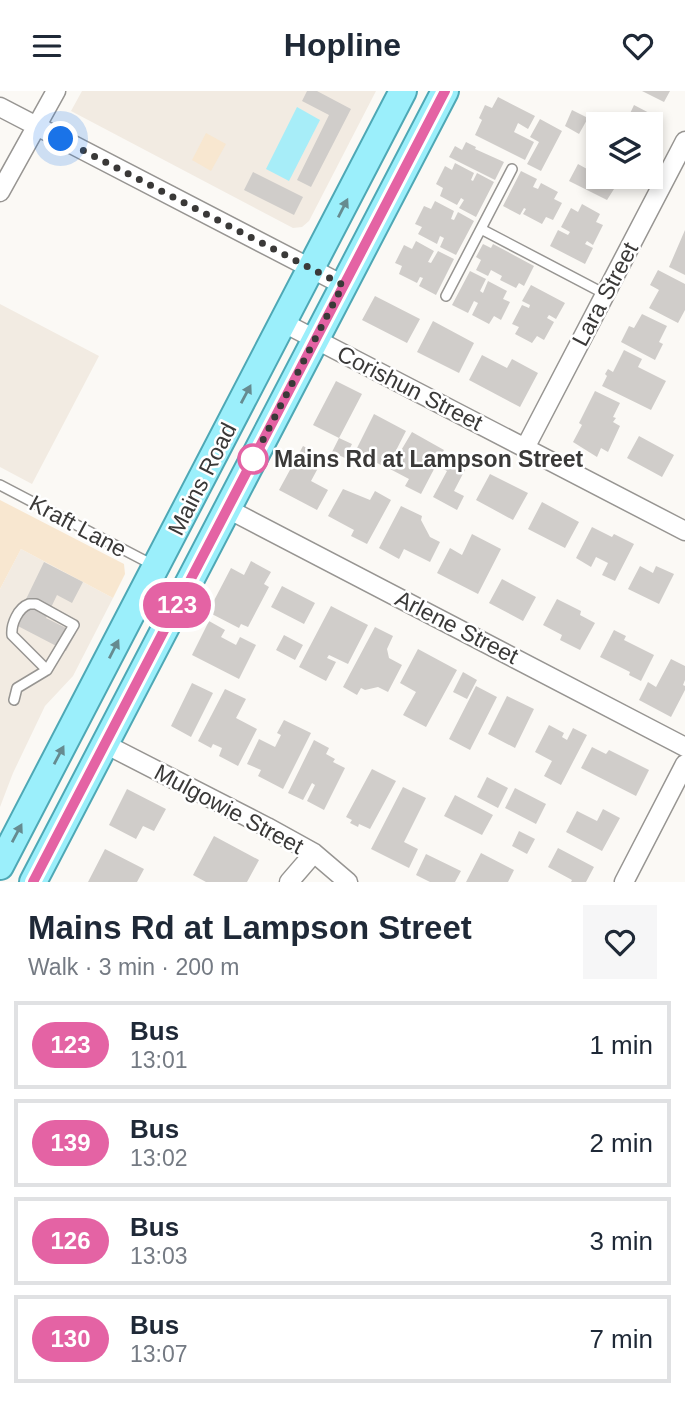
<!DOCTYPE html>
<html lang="en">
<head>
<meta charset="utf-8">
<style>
  :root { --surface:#fff; --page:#f6f6f7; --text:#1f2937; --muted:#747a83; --line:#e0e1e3 }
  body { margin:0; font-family:Arial,sans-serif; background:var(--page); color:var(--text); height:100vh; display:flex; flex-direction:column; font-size:26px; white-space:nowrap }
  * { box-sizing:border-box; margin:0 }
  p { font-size:23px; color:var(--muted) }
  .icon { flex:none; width:38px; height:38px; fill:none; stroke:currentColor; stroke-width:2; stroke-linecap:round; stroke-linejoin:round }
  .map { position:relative; height:791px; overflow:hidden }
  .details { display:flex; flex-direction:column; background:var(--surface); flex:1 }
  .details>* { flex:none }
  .badge { padding:0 14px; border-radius:23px; font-size:24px; line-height:46px }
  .controls { position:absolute; left:586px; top:21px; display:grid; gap:14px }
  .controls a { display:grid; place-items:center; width:77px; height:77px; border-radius:0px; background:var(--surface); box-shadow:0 4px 10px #0003; font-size:35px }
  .you { position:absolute; width:35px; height:35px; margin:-18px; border:5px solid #fff; border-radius:50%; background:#1a73e8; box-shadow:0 0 0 10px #1a73e833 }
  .map>.badge { position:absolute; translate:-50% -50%; box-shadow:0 0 0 4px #fff }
  .round { display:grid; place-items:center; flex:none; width:74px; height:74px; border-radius:0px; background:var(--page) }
  .head { display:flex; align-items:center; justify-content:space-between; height:119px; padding:0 28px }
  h1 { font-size:33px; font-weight:600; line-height:52px }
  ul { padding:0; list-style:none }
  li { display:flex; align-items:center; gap:21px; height:88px; margin:0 14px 10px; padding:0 14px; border:4px solid var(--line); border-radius:0px }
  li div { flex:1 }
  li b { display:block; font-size:26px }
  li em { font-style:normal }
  li .badge { min-width:77px; font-weight:700; text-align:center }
  header { display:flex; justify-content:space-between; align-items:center; height:91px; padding:0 28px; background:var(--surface); font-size:32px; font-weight:600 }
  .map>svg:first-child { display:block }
</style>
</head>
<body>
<header><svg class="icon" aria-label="menu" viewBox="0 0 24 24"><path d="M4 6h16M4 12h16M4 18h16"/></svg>Hopline<svg class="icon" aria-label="heart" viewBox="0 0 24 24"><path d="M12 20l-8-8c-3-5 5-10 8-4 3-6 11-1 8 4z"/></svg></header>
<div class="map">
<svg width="685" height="791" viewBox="0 0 685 791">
  <rect width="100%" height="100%" fill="#fbf9f5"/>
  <!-- built -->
  <path fill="#f2ebe2" d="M82,0H376L309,130L302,136L293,137L71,20Z
    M0,213L99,265L32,393L0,376Z
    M21,458L113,507L73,585L45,615L13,682L0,716V498Z"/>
  <!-- green -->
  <path fill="#f8e7d0" d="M206,42L226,53L211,80L192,69Z
    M0,409L124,473L125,483L113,507L21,458L0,498Z"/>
  <!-- water -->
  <path fill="#a7edf8" d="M297,16L320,29L289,90L266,78Z"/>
  <!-- building -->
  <path fill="#d0cdca" d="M307,0H317L351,18L311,96L297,89L329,24L302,10Z
    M642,0H670L664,11Z
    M498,6L535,25L528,38L518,32L514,41L534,51L525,69L475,44L482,29L479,27L485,14L492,17Z
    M634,14L657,26L653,33H625Z
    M572,19L588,27L579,43L565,35Z
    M540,28L562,40L541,80L527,73L539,51L530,46Z
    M466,51L476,56L475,58L504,71L495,89L449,66L455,55L462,59Z
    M597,59L598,60V86L621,87L607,109L569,90L578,73L587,78Z
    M455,72L474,82L471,89L473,90L477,82L494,91L476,126L459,117L464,109L461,107L457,114L440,105L443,97L436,93L445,75L452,79Z
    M521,80L537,88L533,96L538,98L541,92L558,101L554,108L562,112L553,129L546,126L542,133L523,123L526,118L524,117L520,124L503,115Z
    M253,81L303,106L294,124L244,99Z
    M435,110L454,120L451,128L454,129L458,121L474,130L456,164L440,156L444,147L440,145L437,153L418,143L422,136L415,133L424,115L431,118Z
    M582,113L600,123L596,131L603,134L593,154L587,150L585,153L593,157L585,173L550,155L558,139L568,144L570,141L561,136L571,117L578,121Z
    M685,139V184L669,176Z
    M416,150L434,160L428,171L431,172L438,160L454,168L436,204L419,195L423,187L420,186L417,192L399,183L402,175L395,172L404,154L412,158Z
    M483,153L491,157L493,153L534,175L524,195L519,192L516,197L500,189L502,185L491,179L488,185L476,179L481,169L476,166Z
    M658,179L685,193V219L678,232L649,217L659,199L650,194Z
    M470,180L486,188L480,200L483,202L488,190L507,200L503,208L510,211L501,229L494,225L489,233L472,224L478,212L474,210L468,222L452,214Z
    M531,194L565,212L556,228L549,224L547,227L554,231L544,249L537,245L532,252L515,243L519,236L512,233L522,214L529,217L530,214L522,210Z
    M375,205L420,228L407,252L362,229Z
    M642,223L667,235L659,251L663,253L655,269L621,251L629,235L634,237Z
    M433,230L474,252L459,282L417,261Z
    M624,259L642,268L638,276L666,290L651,319L602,295L607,285L605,283L608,278L613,281Z
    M482,264L507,277L512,268L538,282L520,316L469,289Z
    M336,290L362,303L339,347L313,334Z
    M595,300L620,312L613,326L616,327L613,331L620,335L608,361L601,357L597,366L573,351L582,334L579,332Z
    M374,323L406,340L387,377L355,361Z
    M412,341L444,359L421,403L405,395L409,388L390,378Z
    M639,345L674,364L662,386L627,367Z
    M339,347L352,353L345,367L332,361Z
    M303,355L324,366L311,390L328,399L317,419L279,399Z
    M445,361L468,373L454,400L464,405L457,419L433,406L447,380L438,375Z
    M490,383L528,402L513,429L476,409Z
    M343,398L370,409L375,400L391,409L367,453L351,445L354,439L328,425Z
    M542,411L579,431L565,457L528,438Z
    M401,415L422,425L421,429L430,446L440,451L430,471L404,458L399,468L379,457Z
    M592,436L612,446L614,443L634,453L615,490L602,484L608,472L596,466L591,476L576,467Z
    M472,443L501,458L478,503L437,482L450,457L462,464Z
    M251,470L271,481L264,493L269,496L248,536L241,533L239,537L208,521L231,477L244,484Z
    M44,471L83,491L72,512L57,504L46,527L76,542L66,560L14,533Z
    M640,475L653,482L656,475L674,483L659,513L628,498Z
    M502,488L536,506L523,530L489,512Z
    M282,495L315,512L304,533L271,516Z
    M557,508L581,520L580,524L595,532L580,559L560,549L562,544L543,534Z
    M331,515L368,534L348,573L329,564L327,567L336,571L326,590L299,576Z
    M209,530L225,539L221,546L236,554L240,546L256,554L239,588L192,564Z
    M375,536L393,545L387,558L389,567L402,574L388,601L378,596L365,599L361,597L357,604L343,596Z
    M614,539L626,545L624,549L654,564L641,590L629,584L630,581L600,566Z
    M284,544L303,554L295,569L276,559Z
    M418,558L457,579L426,636L403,624L416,601L400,592Z
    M671,568L685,575V589L683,594L685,595V599L671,626L639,609L648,591L656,596Z
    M463,581L477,589L467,608L453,601Z
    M192,592L213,602L191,646L171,635Z
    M476,595L497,606L470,659L449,648Z
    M225,598L246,608L236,627L257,638L238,675L219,665L222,657L213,653L211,657L198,650Z
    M507,605L534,618L515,657L488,643Z
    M284,629L311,642L283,698L258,685L261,679L247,673L259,648L275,656L281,644L277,642Z
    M549,634L564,642L562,646L567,649L573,637L587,644L561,694L544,685L552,670L535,661Z
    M314,649L329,657L326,663L335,668L333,671L345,677L324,719L307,710L315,694L312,692L303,709L288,702Z
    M592,656L606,663L609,659L649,679L636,705L581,677Z
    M372,678L396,690L370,738L359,733L358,736L350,732L352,729L346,726Z
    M487,686L508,697L498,717L477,706Z
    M403,696L426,707L404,751L418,758L409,777L371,758Z
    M515,697L546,713L536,733L505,717Z
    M127,698L166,718L154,740L143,735L136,748L109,734Z
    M455,704L493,724L482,744L444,725Z
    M603,718L620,727L602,760L566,741L577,720L597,730Z
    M519,740L535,748L527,763L512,755Z
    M214,745L259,769L247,791H206L193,784Z
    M558,757L594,776L586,791H571L572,789L548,776Z
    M105,758L144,778L137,791H88Z
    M481,762L514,779L508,791H466Z
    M426,763L461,780L455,791H430L416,784Z"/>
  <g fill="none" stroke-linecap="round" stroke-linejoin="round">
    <!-- lane casing -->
    <g stroke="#979592" stroke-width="12">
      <path id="lane" d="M481,138L605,203
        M446,205L512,78
        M0,394L153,474
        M14,609L17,597L47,579L74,534L36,513H29C18,517 11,533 12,544L47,579"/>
    </g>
    <!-- street casing -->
    <g stroke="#979592" stroke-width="21">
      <path id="street" d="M0,16L343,194
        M0,101L56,0
        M284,232L685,440
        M525,357L685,50
        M228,418L685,656
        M105,653L267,736L314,762L348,791
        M289,791L314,762
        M624,791L685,673"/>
    </g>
    <!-- primary casing -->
    <g stroke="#4ea8b5" stroke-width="30">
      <path id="primary" d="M0,775L403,0
        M33,791L445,0"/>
    </g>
    <!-- lane -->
    <use href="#lane" stroke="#fff" stroke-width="9"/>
    <!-- street -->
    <use href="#street" stroke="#fff" stroke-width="18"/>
    <!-- primary -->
    <use href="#primary" stroke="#9beffb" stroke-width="26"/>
  </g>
  <!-- one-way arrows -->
  <defs><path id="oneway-solid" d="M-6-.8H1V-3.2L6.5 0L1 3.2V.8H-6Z" transform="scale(1.75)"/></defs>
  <g fill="#668b90">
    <use href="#oneway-solid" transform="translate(343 117) rotate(-63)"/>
    <use href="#oneway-solid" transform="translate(246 303) rotate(-62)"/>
    <use href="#oneway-solid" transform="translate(114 558) rotate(-63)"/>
    <use href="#oneway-solid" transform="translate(59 664) rotate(-62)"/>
    <use href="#oneway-solid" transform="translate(17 742) rotate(-62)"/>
  </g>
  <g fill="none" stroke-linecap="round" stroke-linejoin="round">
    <!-- line casing -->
    <g stroke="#fff" stroke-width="16">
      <path id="line" d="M33,791L445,0"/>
    </g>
    <!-- line -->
    <use href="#line" stroke="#e463a4" stroke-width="10"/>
    <!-- walk -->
    <path stroke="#3a3938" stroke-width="7" stroke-dasharray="0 12.6" d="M61,48L343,194L250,374L253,368"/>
  </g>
  <!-- markers -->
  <circle fill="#fff" stroke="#e463a4" stroke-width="3.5" cx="253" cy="368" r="14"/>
  <g text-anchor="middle" stroke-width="5" stroke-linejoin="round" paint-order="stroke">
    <!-- street labels -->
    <g font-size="23" fill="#3a3938" stroke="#fff">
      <text transform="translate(605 203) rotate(-62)" y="8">Lara Street</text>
      <text transform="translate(410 297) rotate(27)" y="8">Corishun Street</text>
      <text transform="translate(202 388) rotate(-63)" y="8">Mains Road</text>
      <text transform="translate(78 435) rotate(28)" y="8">Kraft Lane</text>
      <text transform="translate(457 536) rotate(27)" y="8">Arlene Street</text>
      <text transform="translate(229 718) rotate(28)" y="8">Mulgowie Street</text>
    </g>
    <!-- stop labels -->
    <g font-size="23" font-weight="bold" fill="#3a3938" stroke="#fff" text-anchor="start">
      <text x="274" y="376">Mains Rd at Lampson Street</text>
    </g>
  </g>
</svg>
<div class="controls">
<a><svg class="icon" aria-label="layers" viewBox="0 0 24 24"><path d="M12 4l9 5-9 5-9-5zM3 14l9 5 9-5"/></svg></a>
</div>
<div class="you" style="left:61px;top:48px"></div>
<b class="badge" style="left:177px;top:514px;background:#e463a4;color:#fff">123</b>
</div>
<section class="details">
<div class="head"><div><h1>Mains Rd at Lampson Street</h1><p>Walk · 3 min · 200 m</p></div><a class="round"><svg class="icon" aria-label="heart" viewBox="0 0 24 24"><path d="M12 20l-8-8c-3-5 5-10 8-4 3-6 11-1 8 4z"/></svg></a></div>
<ul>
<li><span class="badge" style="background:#e463a4;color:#fff">123</span><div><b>Bus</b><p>13:01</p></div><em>1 min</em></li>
<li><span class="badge" style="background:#e463a4;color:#fff">139</span><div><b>Bus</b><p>13:02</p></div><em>2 min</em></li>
<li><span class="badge" style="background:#e463a4;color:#fff">126</span><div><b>Bus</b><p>13:03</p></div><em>3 min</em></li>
<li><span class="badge" style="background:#e463a4;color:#fff">130</span><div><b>Bus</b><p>13:07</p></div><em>7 min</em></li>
</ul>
</section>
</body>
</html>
